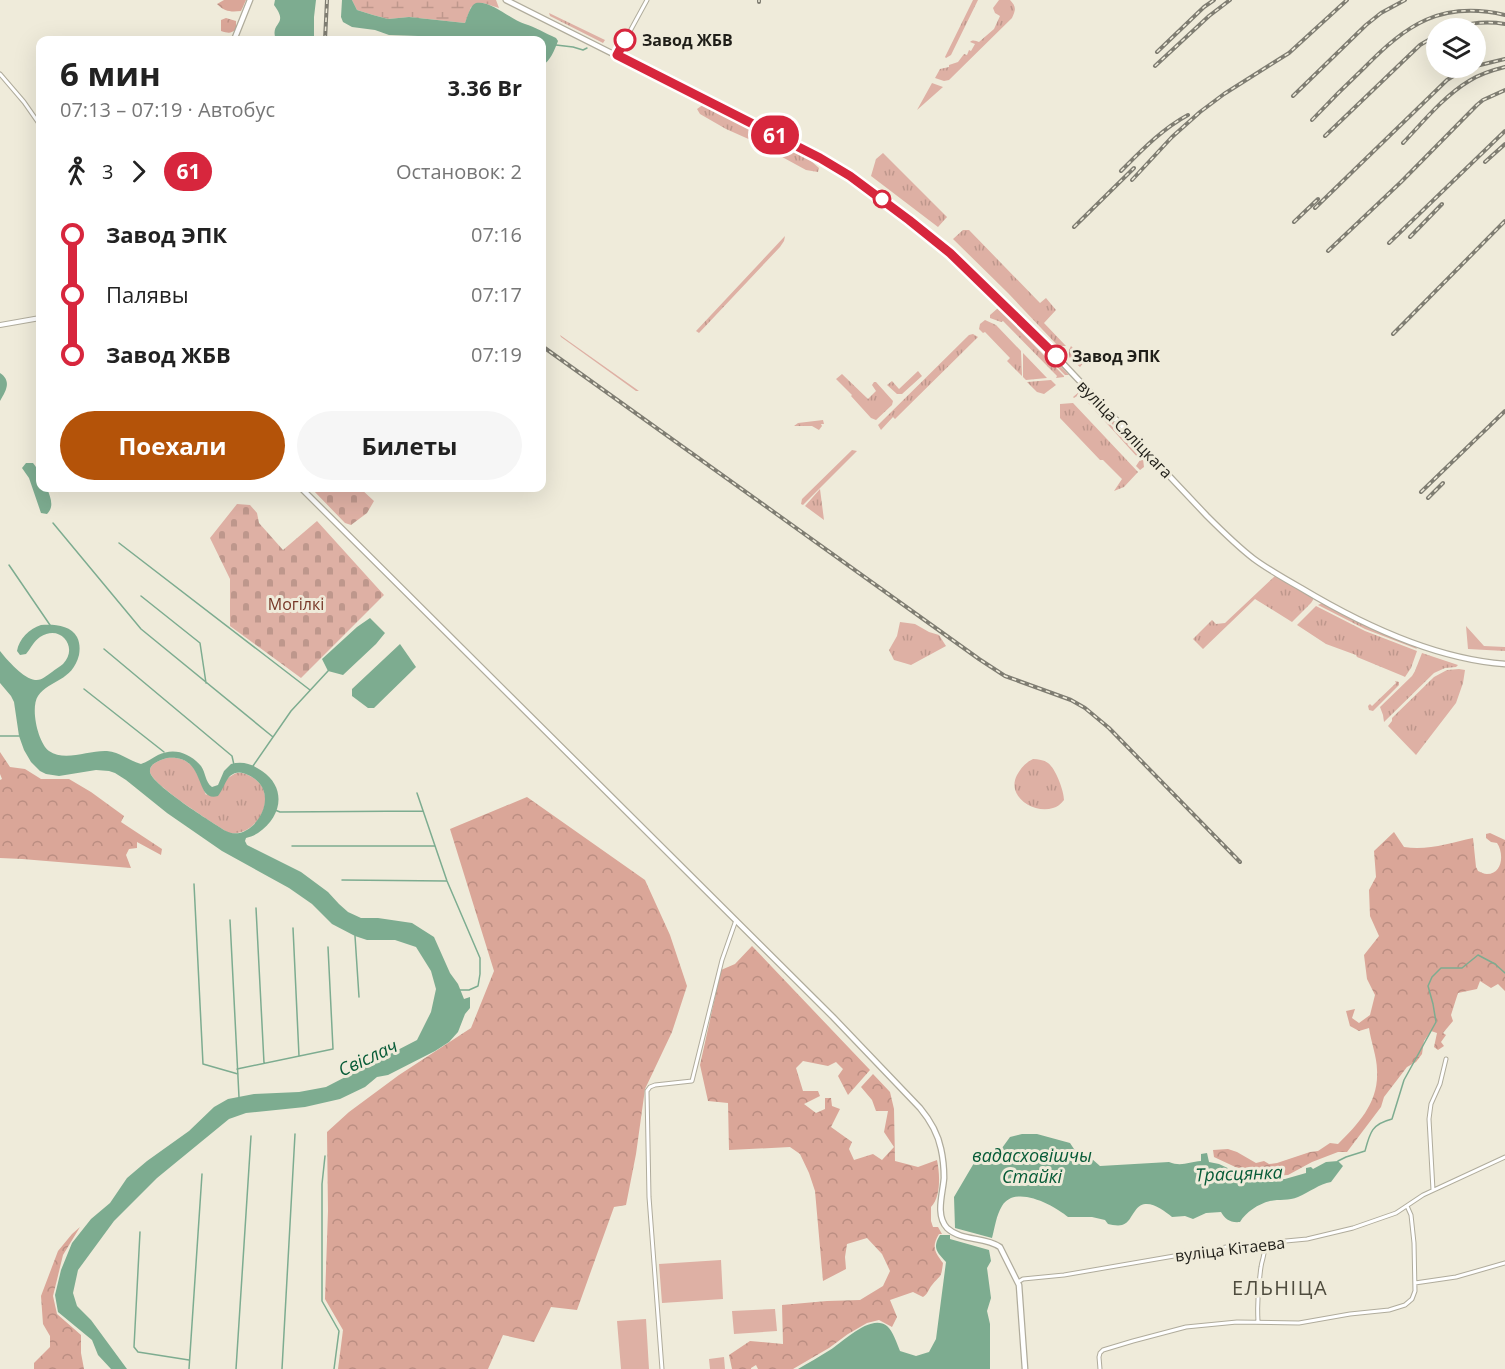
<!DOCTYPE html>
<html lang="ru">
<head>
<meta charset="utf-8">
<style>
  :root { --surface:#fff; --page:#f6f6f6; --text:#222; --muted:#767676; --accent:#b45309 }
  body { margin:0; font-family:"Open Sans",sans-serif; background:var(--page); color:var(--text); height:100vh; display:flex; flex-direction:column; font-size:22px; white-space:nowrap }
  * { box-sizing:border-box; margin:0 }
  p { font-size:20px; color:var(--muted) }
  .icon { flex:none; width:33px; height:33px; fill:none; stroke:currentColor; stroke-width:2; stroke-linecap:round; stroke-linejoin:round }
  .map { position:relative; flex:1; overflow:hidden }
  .panel { position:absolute; left:36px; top:36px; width:510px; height:456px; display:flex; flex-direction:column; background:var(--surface); border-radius:12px; box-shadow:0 6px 24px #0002 }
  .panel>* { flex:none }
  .badge { padding:0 12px; border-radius:20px; font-size:21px; line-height:39px }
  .buttons { position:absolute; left:1426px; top:18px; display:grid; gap:12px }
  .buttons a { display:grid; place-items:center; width:60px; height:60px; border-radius:50%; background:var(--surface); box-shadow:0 6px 24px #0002; font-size:30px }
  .map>.badge { position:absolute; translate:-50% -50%; box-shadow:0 0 0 3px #fff }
  .legs { display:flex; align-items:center; gap:9px; height:66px; padding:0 24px; font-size:20px }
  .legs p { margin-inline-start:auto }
  .headline { display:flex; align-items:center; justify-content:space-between; height:102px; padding:0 24px }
  h1 { font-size:33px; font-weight:700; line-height:45px }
  .cta { display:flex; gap:12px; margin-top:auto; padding:12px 24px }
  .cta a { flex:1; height:69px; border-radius:36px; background:var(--accent); color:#fff; font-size:24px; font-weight:700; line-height:69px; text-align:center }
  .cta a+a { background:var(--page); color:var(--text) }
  ul { padding:0 24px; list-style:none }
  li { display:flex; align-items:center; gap:21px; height:60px; font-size:22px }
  li i { display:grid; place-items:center; width:9px; height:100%; margin:0 8px; background:currentColor }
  li i::after { content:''; width:15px; height:15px; margin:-8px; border:4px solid; border-radius:50%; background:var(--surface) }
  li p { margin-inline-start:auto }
  li:first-child i { background:linear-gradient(#0000 50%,currentColor 0) }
  li:last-child i { background:linear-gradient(currentColor 50%,#0000 0) }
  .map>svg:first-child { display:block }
</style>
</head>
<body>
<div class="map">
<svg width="1505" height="1369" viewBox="0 0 1505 1369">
  <defs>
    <pattern id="grass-tufts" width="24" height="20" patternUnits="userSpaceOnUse" patternTransform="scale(1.5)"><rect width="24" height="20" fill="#deb0a4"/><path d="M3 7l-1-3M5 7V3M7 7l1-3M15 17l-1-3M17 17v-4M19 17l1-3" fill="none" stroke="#be978c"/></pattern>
    <pattern id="forest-crowns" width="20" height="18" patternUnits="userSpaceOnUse" patternTransform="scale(1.5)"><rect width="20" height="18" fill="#daa698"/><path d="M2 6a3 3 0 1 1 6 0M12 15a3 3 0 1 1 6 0" fill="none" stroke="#bb8e82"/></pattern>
    <pattern id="wetland-marsh" width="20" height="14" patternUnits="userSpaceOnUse" patternTransform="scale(1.5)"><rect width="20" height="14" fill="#deb0a4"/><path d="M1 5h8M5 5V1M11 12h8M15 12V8" fill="none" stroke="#be978c"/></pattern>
    <pattern id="cemetery-stones" width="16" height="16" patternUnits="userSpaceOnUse" patternTransform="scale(1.5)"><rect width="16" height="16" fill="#deb0a4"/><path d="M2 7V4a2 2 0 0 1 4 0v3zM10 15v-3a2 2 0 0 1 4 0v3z" fill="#be978c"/></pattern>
  </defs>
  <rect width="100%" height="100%" fill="#efebda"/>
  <!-- grass -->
  <path fill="url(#grass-tufts)" d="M973,0H978L951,55L946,58L945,57Z
    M999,0H1010C1016,6 1016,10 1012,18L949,80L944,81L935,78L940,69L949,67V65L958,62L964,54L967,55L969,50L971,51L975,44L970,42C973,39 976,41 979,42L994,29L1000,16L995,13L993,8Z
    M549,13L605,40L603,43L550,16Z
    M932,83L943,87L917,110Z
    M704,104L803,154L819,168L818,172L806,170L753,141L726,129L700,114L697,109Z
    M883,153L947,217L938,227L871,176L876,159Z
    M963,230H969L1040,303L1046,298L1056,310L1044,323L1066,346H1058L1008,293L953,239Z
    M785,236L784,241L780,247L699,333L696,331Z
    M1003,307L1004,308L1069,375H1065L1000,308Z
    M998,308L1064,376V377L1056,378L1057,376L1003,321L1001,322L990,318V315Z
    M985,320L996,325L1021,351L1022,376L1007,361L1010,358L985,332L983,333L979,329L980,324Z
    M973,334L978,337L895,419L893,417L881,430L878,425L969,335Z
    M560,335L639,391H636L561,337Z
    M1071,346L1085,361L1080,367L1069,357V350Z
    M1023,353L1047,378L1026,380L1023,377Z
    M918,371L922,376L902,394H897L887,385L892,381L899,389Z
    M842,374L868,399L876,391L872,385L874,382H876L893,401L892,405L876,420L871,418L851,396L852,395L836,379Z
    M1051,380L1056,385L1044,394L1037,392L1027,382Z
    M1079,392L1143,459L1144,467L1140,470L1136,466L1140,460L1080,394L1074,398L1073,397Z
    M1073,403L1138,472L1124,487L1114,491L1122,479L1103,460H1100L1060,418V404Z
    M1101,410L1109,417L1146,455L1144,458L1100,411Z
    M823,420L824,424H821L822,426L819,430L812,426H794L798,423Z
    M852,450L857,451L803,505L801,504L802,499Z
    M820,489L824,520L805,506Z
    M1276,575L1313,598V600L1311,603L1292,622L1255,599L1203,649L1193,639L1212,620L1216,624L1225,623Z
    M1322,603L1414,644L1417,649L1365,629L1318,605Z
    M1316,606L1365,631L1417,651L1411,668L1405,677L1403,676L1357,657L1356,655L1326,644L1297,625Z
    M900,622L915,624L929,632L939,635L946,646L911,665L894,660L889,650L897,636Z
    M1466,626L1484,646L1505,647V651L1468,649Z
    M1422,653L1458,665L1456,667L1445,668L1434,673L1384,722L1383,715L1380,707L1412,676L1415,671Z
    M1459,669L1465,670L1463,683L1456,703L1416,755L1388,726L1392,721V718L1434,677L1447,670Z
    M1395,681L1399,682V685L1373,711L1369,710L1368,706L1370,704L1372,706L1396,683Z
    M167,758C193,755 198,775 206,795C211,791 233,773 237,773C241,772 246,774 250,776C282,792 258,838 229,833C216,825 152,785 150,772C149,763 161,760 167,758Z
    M1033,759C1038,759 1044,760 1048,763C1056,769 1064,791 1064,800C1061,804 1057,807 1053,808C1033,814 1006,796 1017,775C1021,768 1025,763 1033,759Z"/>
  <!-- forest -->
  <path fill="url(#forest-crowns)" d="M224,0H246L241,11C231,12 225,12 217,4Z
    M226,18L236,21V29C231,34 228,33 221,31V20Z
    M0,752L10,767L25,769L41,779H69L91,792L124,816L121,822L162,849L161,855L137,842V848L129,849L126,855L131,868L22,859L0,858V780L2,779L0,774Z
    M527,797L645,880L670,935L687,986L672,1032L645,1089L636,1154L626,1205L614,1207L577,1310L551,1307L534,1342L503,1335L488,1369H338L343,1330L325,1299L328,1211L327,1132L349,1112L399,1075L471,1028L494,971L450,829Z
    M1394,832L1404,847C1427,851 1450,843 1473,838L1476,867L1478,871C1481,872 1484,874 1487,874C1503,874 1504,853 1497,843L1491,842L1486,838V834L1490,833L1505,840V991L1498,984L1491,988L1480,981L1477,989L1458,993L1451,1015L1453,1021L1443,1033L1446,1035L1441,1042L1444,1046L1438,1050L1434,1047L1437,1033L1431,1031L1424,1041L1422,1054L1416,1062L1407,1067L1384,1097L1381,1107L1347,1152H1338L1312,1162L1288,1175L1273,1176L1256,1170L1246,1172L1214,1157L1213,1150L1228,1149L1237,1152L1256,1163L1264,1161L1269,1164L1277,1163L1310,1152L1318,1151L1330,1143L1338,1144C1359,1123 1379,1102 1377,1070C1377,1057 1371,1042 1369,1028L1359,1031L1350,1026L1346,1011L1355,1009L1352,1018L1359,1023L1370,1015L1375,995L1367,979L1364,955L1379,936L1370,916L1369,890L1376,877L1374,851Z
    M752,946L870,1070L848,1095L838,1076L843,1069L836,1062L828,1066L803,1061L796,1068L803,1091H818L820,1096L804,1104L816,1113L825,1109V1098H831L832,1106L840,1109L831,1127L852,1142L849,1149L854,1160L873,1154L882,1160L894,1147L884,1132L888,1111H876L872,1100L861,1087L873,1074L890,1092L894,1109L895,1161L918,1167L937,1160C940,1174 941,1197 931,1207V1221L933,1227H938L942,1234H939C931,1247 935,1252 943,1263C941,1279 941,1274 932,1285C928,1290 928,1294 923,1297L913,1292L890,1300L897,1317L892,1327L879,1320L867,1323L848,1334L829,1348L793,1369H758L756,1365L751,1368V1369H732L729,1355L750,1341L783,1344L782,1305L827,1301L860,1300L883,1286L890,1271L882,1254L867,1238L847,1244L845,1257L846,1269L823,1281L815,1191L809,1173L800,1154L790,1147L729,1150L728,1103L708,1101L700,1065L721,970L735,964Z
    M80,1227L63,1255L53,1296L57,1314L81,1335V1353L84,1369H34V1363L50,1347V1336L43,1324L41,1296L58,1251L72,1234Z"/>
  <!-- wetland -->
  <path fill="url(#wetland-marsh)" d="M352,0H496L499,8L483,3L471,7L465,23L409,17L388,19L373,15L357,10Z"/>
  <!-- cemetery -->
  <path fill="url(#cemetery-stones)" d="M311,488H360L374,501L367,513L351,525L345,523Z
    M237,504L250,505L257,513L259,523L283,550L317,521L384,595L301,678L230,626V579L210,538Z"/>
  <!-- pitch -->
  <path fill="#deb0a4" d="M721,1260L723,1299L662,1303L659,1264Z
    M775,1309L777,1331L734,1334L732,1311Z
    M646,1319L649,1369H621L617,1321Z
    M724,1357L725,1369H710L709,1359Z"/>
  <!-- water -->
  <path fill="#7dac90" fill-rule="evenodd" d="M275,0H316L314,17V40H276C269,21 290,26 274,5Z
    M342,0H352L357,10L373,15L388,19L409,17L465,23C467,18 470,5 476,3C491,0 511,20 525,24C535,27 545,33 556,38L558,41C554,51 551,60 542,66V40H453L447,37L389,35L375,30L352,27L343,22L341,17Z
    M0,373C12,381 6,391 0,401Z
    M26,463H33C40,471 40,477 40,488H47C50,497 55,506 47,514L41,513L29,478L22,468Z
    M370,618L385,633L376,644L343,675L328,671L322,659L357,627Z
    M41,625C53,624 71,625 77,637C80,643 80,649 79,655C72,682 50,679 38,696C30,708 38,743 49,751C65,762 89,750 107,751C120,752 129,761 141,764C147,762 152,758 158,755C174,747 190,753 201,766C206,773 205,782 212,787L218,785L224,771L231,764C243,761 252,764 262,771C287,788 282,817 258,833C255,835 250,837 246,838L245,841L247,845L301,872L328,892L339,904L348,912L361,918H378L412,923L434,937L450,973L458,984L464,999L470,997V1008L465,1014L458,1032L449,1042L435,1051L388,1075L377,1077L365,1087L340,1099L305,1107L246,1113L229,1119L157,1178L114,1221L78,1270L73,1293L77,1306L91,1320L127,1369H111L98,1355L92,1340L58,1312L55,1295L61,1270L72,1243L91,1219L110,1203L127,1178L147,1161L189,1131L214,1107L228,1099L254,1094L299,1092L326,1087L417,1040L431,1012L436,989L431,971L416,947L395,940H367L355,936L332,924L312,904L289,888L222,851L167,813L126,780L115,773L109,771L96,770L59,776L46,774L40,771L31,762L24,750L19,736L14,702L11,696L0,683V651C7,660 24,679 35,680C42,681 47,675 52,672C55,669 60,667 63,664C79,648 61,623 40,637C34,641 31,648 26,654L20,655L17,651C19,639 29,629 41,625ZM167,758C208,754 193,803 218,796C223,790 225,781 230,776C236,771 242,772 248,775C286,792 252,845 226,831C213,823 152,785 150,772C149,763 161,760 167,758Z
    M400,644L416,667L374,708H368L352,696V689Z
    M1022,1134H1037L1070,1143L1076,1152L1084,1157L1092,1159L1100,1166L1169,1162C1181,1167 1189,1162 1201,1161V1154L1207,1153L1209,1162L1219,1164L1247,1177L1256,1174L1272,1179H1285L1306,1173V1168L1311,1167L1313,1169L1326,1162L1338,1161L1343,1166L1331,1182C1319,1184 1310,1192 1298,1197C1289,1201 1279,1199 1270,1201C1258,1204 1246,1212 1240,1222C1230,1223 1225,1219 1221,1212L1206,1213L1193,1219L1185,1216L1172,1217C1162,1209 1145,1196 1135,1211C1131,1216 1129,1223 1122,1225C1118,1226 1112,1225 1108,1224L1105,1220L1092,1217H1068C1054,1205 1015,1184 1002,1206C996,1216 995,1227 992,1238L955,1228L954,1197L974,1163L981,1157L994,1153L1002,1148L1010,1137Z
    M940,1235H950V1239L989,1250L991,1261L987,1268L991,1298L987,1311L990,1324V1369H798C808,1363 819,1357 830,1350C843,1342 871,1313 887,1326C893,1331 897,1344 900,1351L916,1356L929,1352L936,1339L946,1262C937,1252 932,1248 940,1235Z"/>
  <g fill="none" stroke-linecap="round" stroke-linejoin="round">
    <!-- stream -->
    <path stroke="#7dac90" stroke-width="1.5" d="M556,45L573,47L583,50L587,48
      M53,523L141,629L273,737
      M119,543L310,690
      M9,565L50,625
      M141,596L200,643L206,683
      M104,649L232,756L234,765
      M84,689L164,752
      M0,736H19
      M253,766L291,711L328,671
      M417,793L447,881L480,958V974L478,986L469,990H460
      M275,810L280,812L423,811
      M292,846H435
      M342,880L446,881
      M194,884L203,1064L238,1074
      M256,908L264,1063
      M230,920L239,1097
      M293,928L299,1056
      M355,936L359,997
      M237,1069L333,1049L328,947
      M325,1156L322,1184V1301L339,1331L334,1369
      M1338,1161L1346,1157L1365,1151C1370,1132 1372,1124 1392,1119L1404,1080L1436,1022L1433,1004L1428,986L1432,977L1441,968H1462L1478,955L1495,964L1505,973
      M140,1232L134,1347L138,1352L189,1360
      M189,1369L202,1174
      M236,1369L251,1136
      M282,1369L295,1134"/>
    <!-- minor casing -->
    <g stroke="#b0ac9c" stroke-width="5">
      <path id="minor" d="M617,55L647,0
        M0,74L24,102L40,125
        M1433,1190L1429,1119L1431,1104L1440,1084L1446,1059
        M1018,1282L1023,1279L1064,1275L1232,1246L1307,1239L1353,1228L1396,1213L1423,1195L1505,1157
        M1415,1283L1456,1277L1505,1263
        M1258,1322C1257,1303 1258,1286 1261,1267C1262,1259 1266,1252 1265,1243
        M662,1369L649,1197L647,1091L650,1087L655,1085L692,1081L722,960L736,920
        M1100,1369L1099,1357L1100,1353L1103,1350L1133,1341L1186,1327L1237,1322L1299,1323L1350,1314L1389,1310L1405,1305L1412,1299L1415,1291L1414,1243L1411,1215L1407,1206"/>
    </g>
    <!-- tertiary casing -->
    <g stroke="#b0ac9c" stroke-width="6">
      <path id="tertiary" d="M0,325L40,318"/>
    </g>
    <!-- secondary casing -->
    <g stroke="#b0ac9c" stroke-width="7">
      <path id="secondary" d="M506,0L820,158L868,189L909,220L950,253L1056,356L1207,516C1222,531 1237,546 1254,559C1269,570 1285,579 1301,588C1361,624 1434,659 1505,664
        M234,40L250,0
        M301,488L833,1017L920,1108C930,1120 938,1134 941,1149C943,1158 944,1169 944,1178C943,1193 935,1215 947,1228C962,1242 984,1236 1000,1247L1019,1285L1025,1369"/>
    </g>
    <!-- minor -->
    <use href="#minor" stroke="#fff" stroke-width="3"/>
    <!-- tertiary -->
    <use href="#tertiary" stroke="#fff" stroke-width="4"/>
    <!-- secondary -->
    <use href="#secondary" stroke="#fff" stroke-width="4.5"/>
    <!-- rail casing -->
    <g stroke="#7f7d72" stroke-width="4">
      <path id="rail" d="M759,2V0
        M1453,28C1469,23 1488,21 1505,24
        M325,40L327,0
        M1157,52L1204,7L1214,0
        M1155,66L1209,16L1230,0
        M1476,66L1505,59
        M1293,96L1366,25L1381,13L1405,0
        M1312,120C1329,102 1346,85 1364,68C1406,25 1441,0 1505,15
        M1325,136L1420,45L1437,35
        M1403,143C1423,122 1444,96 1469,81C1480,74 1493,70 1505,67
        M1485,162L1505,144
        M1121,171C1142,150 1162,129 1188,115
        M1132,180L1172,137L1200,112L1224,94L1289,53L1347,0
        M1315,208L1447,80L1463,70L1470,68
        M1294,222L1318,199
        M1074,227L1134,168
        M1410,237L1442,204
        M1389,243L1505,131
        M1328,251L1401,182L1477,105L1483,100L1505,90
        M1393,334L1505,221
        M542,346L979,659L1005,676L1071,700L1085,708L1109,728L1240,862
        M1421,492L1505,411
        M1428,498L1443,483"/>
    </g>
    <!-- rail -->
    <use href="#rail" stroke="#efebda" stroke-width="1.5" stroke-dasharray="4.5" stroke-linecap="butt"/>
  </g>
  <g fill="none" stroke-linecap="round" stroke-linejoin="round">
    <!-- line-1 casing -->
    <g stroke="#fff" stroke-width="14">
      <path id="line-1" d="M625,40L617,55L820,158L850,176L909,220L950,253L1056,356"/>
    </g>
    <!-- line-1 -->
    <use href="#line-1" stroke="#d7263d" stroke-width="9"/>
  </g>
  <!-- markers -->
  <g fill="#fff" stroke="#d7263d" stroke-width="3">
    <circle cx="625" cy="40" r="10"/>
    <circle cx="882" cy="199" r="8"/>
    <circle cx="1056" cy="356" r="10"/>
  </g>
  <g text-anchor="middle" stroke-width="6" stroke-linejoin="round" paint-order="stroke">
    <!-- stop labels -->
    <g font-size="16" font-weight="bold" fill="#1f1e18" stroke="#efebda" text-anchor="start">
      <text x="642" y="46">Завод ЖБВ</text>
      <text x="1072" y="362">Завод ЭПК</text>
    </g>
    <!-- street labels -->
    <g font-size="16" fill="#1f1e18" stroke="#efebda">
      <text transform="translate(1125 429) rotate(46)" y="6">вуліца Сяліцкага</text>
      <text transform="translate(1230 1249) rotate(-7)" y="6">вуліца Кітаева</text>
    </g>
    <!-- park labels -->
    <g font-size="16" fill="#763626" stroke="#efebda">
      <text x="296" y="610">Могілкі</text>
    </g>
    <!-- water labels -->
    <g font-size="18" font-style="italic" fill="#065b37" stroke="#efebda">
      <text transform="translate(368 1058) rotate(-25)" y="6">Свіслач</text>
      <text x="1032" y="1162">вадасховішчы<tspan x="1032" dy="21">Стайкі</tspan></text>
      <text transform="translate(1239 1174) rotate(-2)" y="6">Трасцянка</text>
    </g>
    <!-- quarter labels -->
    <g font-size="20" letter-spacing="1.5" fill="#4f4c3e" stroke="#efebda">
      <text x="1280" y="1295">ЕЛЬНІЦА</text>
    </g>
  </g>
</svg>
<div class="buttons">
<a><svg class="icon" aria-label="layers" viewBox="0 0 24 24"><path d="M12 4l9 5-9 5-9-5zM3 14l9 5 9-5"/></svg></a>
</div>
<b class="badge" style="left:775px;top:135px;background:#d7263d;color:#fff">61</b>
<section class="panel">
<div class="headline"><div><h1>6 мин</h1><p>07:13 – 07:19 · Автобус</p></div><b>3.36 Br</b></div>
<div class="legs"><svg class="icon" aria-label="walk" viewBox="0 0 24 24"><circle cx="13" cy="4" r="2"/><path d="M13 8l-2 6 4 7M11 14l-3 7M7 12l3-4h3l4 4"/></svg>3<svg class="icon" aria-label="forward" viewBox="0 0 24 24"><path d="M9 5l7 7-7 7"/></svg><b class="badge" style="background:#d7263d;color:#fff">61</b><p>Остановок: 2</p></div>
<ul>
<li><i style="color:#d7263d"></i><b>Завод ЭПК</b><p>07:16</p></li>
<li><i style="color:#d7263d"></i><span>Палявы</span><p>07:17</p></li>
<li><i style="color:#d7263d"></i><b>Завод ЖБВ</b><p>07:19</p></li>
</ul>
<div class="cta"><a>Поехали</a><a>Билеты</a></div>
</section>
</div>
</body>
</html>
